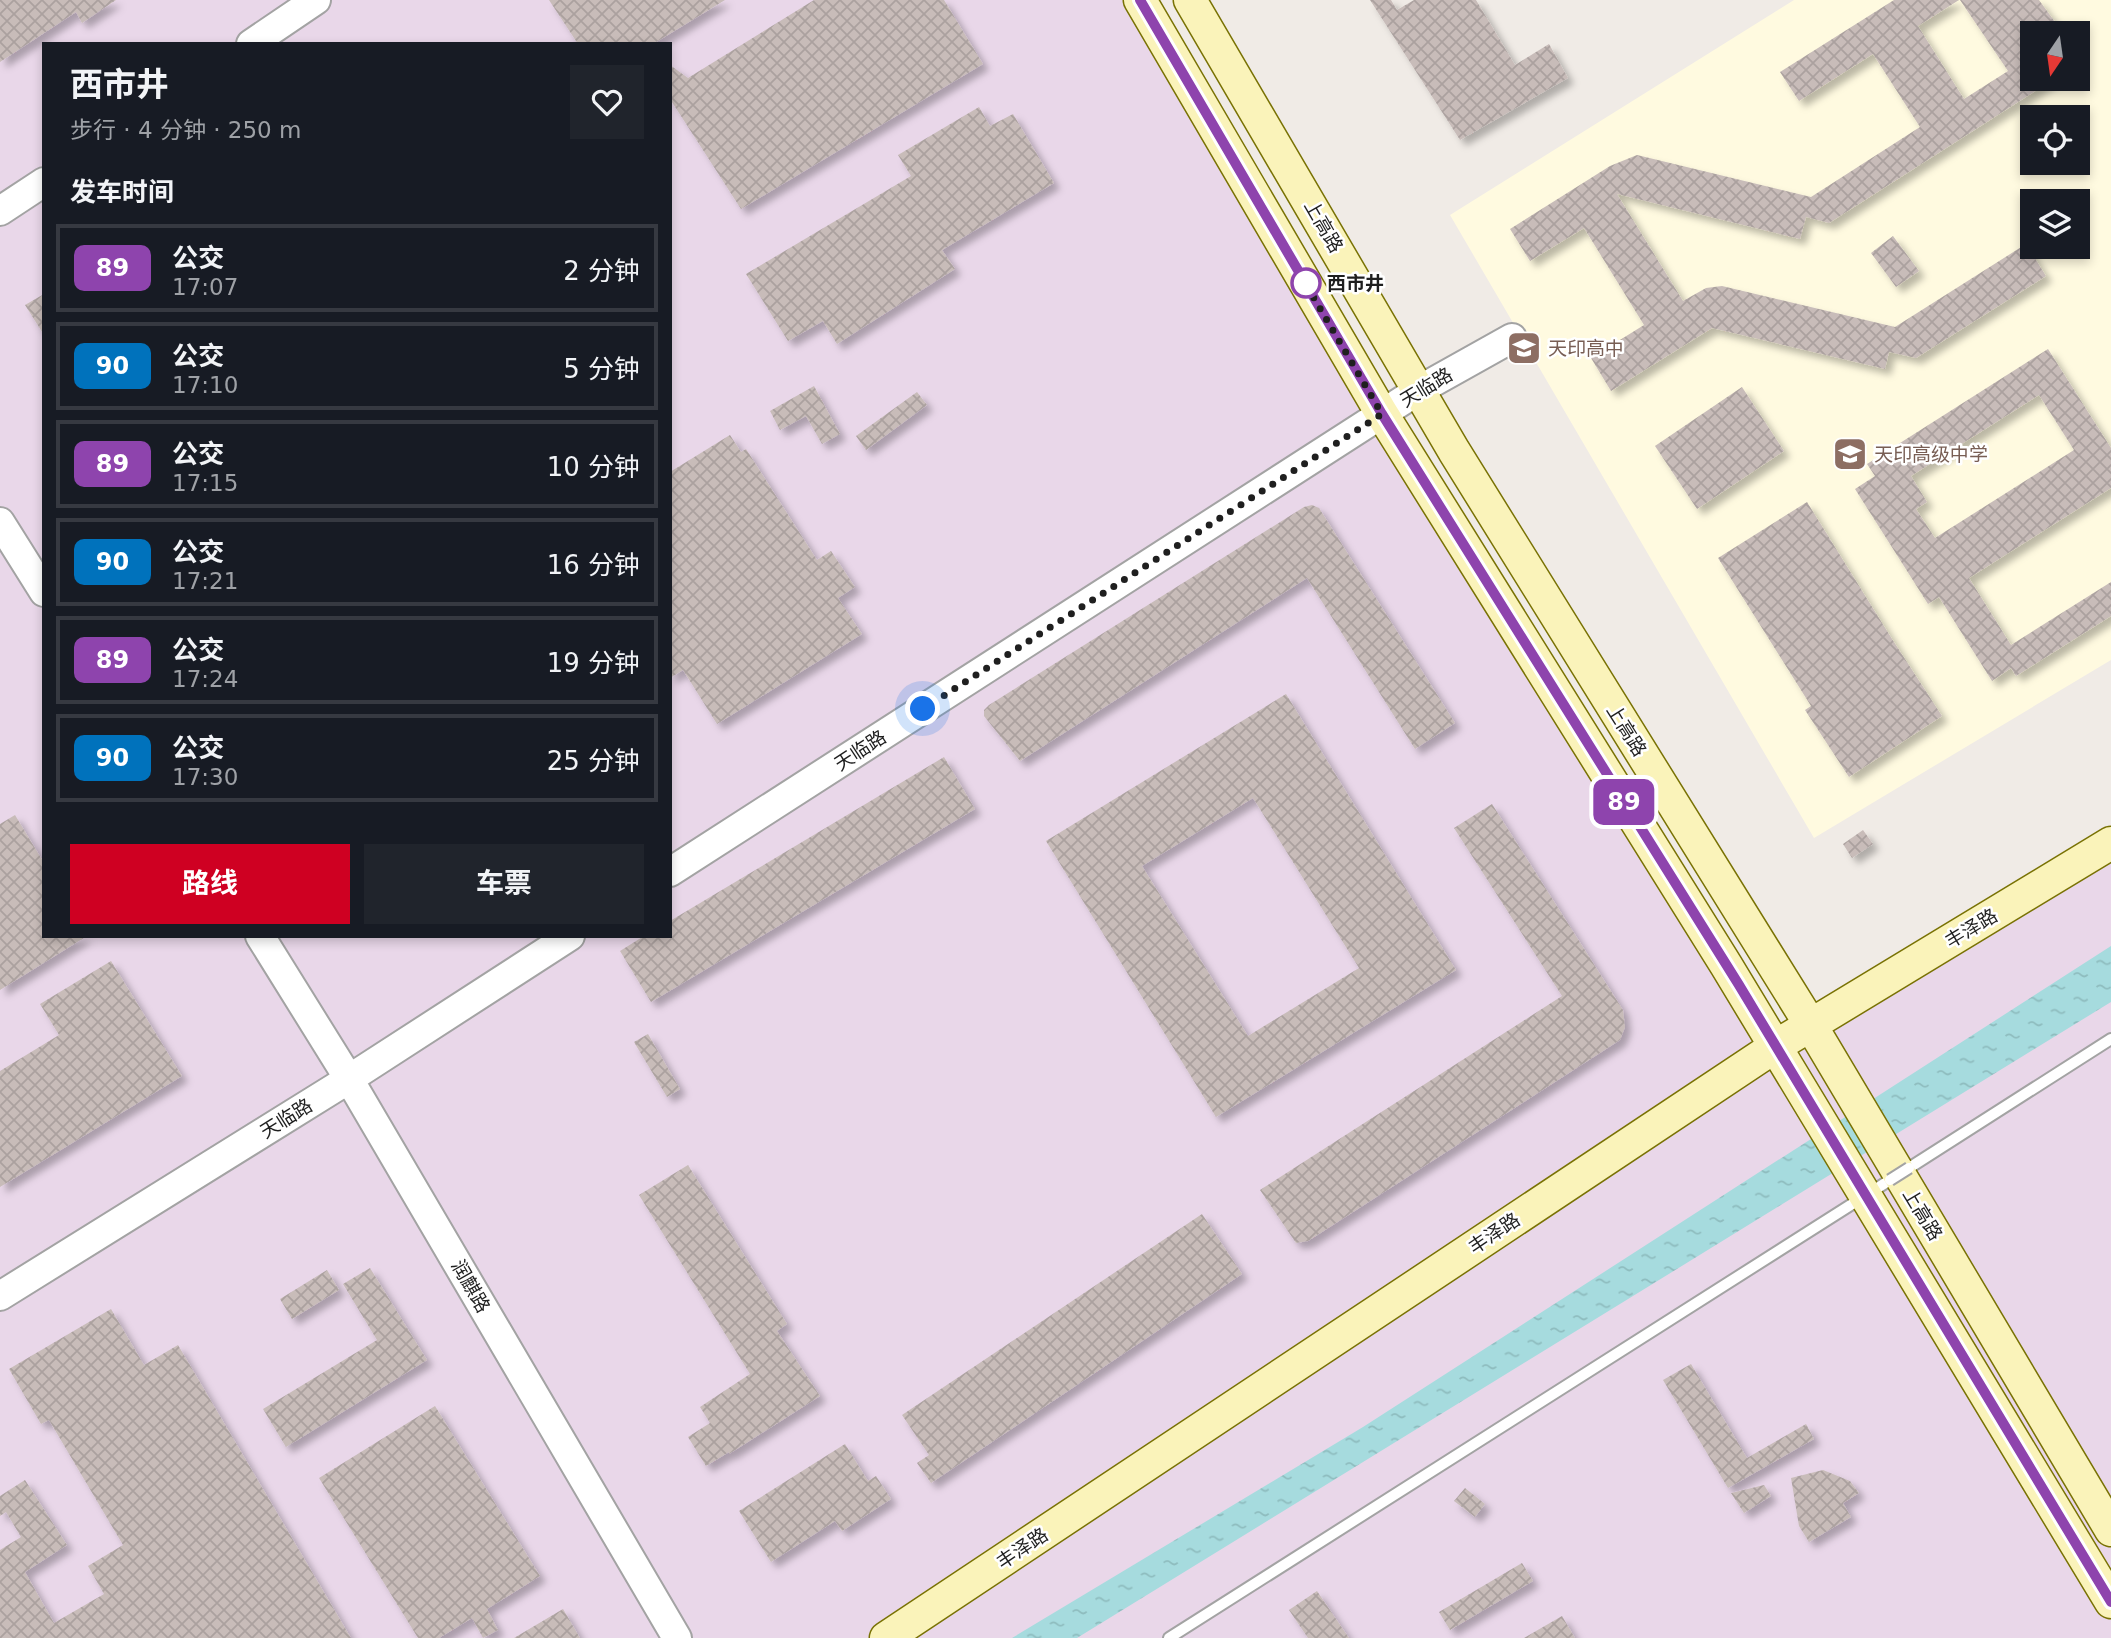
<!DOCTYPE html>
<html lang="zh">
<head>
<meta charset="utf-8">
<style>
  :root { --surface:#171b24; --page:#20242c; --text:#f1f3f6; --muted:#9ea1a6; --line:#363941; --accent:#cf0022 }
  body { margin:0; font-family:"DejaVu Sans","Noto Sans SC",sans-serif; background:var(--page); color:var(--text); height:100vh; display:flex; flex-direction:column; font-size:26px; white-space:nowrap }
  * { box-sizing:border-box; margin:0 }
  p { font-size:23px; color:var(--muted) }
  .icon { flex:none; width:38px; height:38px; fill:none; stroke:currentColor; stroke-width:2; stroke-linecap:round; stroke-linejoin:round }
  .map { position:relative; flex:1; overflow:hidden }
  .details { position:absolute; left:42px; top:42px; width:630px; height:896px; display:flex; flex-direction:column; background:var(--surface); border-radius:0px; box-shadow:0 4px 10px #0003 }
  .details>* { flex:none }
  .badge { padding:0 14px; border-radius:10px; font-size:24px; line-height:46px }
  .needle { width:46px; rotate:193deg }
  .tools { position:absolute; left:2020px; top:21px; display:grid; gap:14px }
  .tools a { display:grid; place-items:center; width:70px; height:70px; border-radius:0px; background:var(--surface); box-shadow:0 4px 10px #0003; font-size:35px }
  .you { position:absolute; width:35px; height:35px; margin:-18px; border:5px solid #fff; border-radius:50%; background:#1a73e8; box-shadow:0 0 0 10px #1a73e833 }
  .map>.badge { position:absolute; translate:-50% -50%; box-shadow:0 0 0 4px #fff }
  h2 { padding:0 28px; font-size:26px; line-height:63px }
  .round { display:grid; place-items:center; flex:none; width:74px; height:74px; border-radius:0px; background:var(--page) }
  .summary { display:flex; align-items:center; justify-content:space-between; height:119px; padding:0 28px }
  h1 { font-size:33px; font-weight:700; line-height:52px }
  .primary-button { display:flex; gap:14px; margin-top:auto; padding:14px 28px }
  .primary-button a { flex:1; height:80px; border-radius:0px; background:var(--accent); color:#fff; font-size:28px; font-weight:700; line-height:80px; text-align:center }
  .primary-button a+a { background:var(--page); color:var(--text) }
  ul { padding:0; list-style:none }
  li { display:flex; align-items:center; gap:21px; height:88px; margin:0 14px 10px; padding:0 14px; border:4px solid var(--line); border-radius:0px }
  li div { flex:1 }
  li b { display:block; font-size:26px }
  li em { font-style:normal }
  li .badge { min-width:77px; font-weight:700; text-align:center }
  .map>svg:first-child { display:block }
</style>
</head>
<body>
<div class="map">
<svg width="2111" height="1638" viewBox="0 0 2111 1638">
  <defs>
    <pattern id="water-ripples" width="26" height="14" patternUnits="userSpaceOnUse" patternTransform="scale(1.75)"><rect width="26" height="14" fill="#a6dbde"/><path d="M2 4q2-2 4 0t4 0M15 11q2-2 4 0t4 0" fill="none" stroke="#8ebcbe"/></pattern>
    <pattern id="building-cross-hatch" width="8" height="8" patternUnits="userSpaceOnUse" patternTransform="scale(1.75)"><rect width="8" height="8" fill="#c8bcb9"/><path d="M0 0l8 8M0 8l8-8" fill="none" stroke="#aba19f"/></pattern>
    <filter id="shadow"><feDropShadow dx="6" dy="6" stdDeviation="3.5" flood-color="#0004"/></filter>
  </defs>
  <rect width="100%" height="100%" fill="#f0ebe6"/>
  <!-- industrial -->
  <path fill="#e9d7e9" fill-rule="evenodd" d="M0,0H1140L1775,1045L2111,845V1638H0ZM44,44H670V936H44Z"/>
  <!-- education -->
  <path fill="#fffae0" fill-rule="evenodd" d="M1794,0H2111V660L1814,838L1450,215ZM2032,33H2077V79H2032ZM2032,117H2077V163H2032ZM2032,201H2077V247H2032Z"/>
  <!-- water -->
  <path fill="url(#water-ripples)" d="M2111,946V1002L1077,1638H1012L1363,1427Z"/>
  <!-- building -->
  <path fill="url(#building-cross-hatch)" fill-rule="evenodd" filter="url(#shadow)" d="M0,0H116L82,23L76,12L0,62Z
    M549,0H725L653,44H578Z
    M814,0H944L983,64L741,209L670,99V65L688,78Z
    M1370,0H1391L1397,10L1414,0H1476L1515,65L1549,44L1568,78L1460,140Z
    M1894,0H1959L1918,26L1964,99L2008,71L1960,0H2039L2063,33H2032V79H2054L1829,223L1806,217L1800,239L1617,194L1683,301L1706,288L1722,286L1895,327L2026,244L2046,276L1916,358L1889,352L1885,369L1712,328L1611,391L1591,358L1644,325L1584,228L1530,261L1510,229L1610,166L1637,155L1811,197L1920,127L1873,54L1799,101L1780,72Z
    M979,107L990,126L1013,114L1054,183L942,250L955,269L837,344L823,321L788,341L746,274L911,176L898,155Z
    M1893,236L1919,271L1896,287L1871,253Z
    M44,294V335L25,305Z
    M2048,349L2111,448V488L1969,578L2011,645L2111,582V616L2016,676L2011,668L1992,681L1939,597L1928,604L1855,489L1875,476L1867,464ZM2039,395L2074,450L1935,538L1916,509L1927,502L1911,476Z
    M814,386L840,434L822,444L806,416L780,430L770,411Z
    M1742,387L1784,451L1697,509L1655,446Z
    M917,392L927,405L866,450L856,436Z
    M730,435L741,452L746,449L817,560L831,551L855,587L838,598L862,634L717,724L683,670L670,678V472Z
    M1807,502L1892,639L1942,716L1849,777L1805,710L1811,706L1718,558Z
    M1312,505L1319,508L1455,723L1415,749L1307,578L1020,761L984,716V710L989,705L1304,507Z
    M1286,694L1456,970L1216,1117L1046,841ZM1253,798L1359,968L1248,1036L1142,866Z
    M944,757L975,809L651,1002L620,951L644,936H670V921Z
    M1492,804L1623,1010L1625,1027L1620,1040L1308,1241L1296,1243L1260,1190L1562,996L1454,828Z
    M15,815L44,863V936H87L0,990V824Z
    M1863,830L1873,844L1852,858L1843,844Z
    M111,961L182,1076L0,1187V1071L59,1035L40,1004Z
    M648,1034L680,1089L667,1097L634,1042Z
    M688,1165L787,1324L777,1331L820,1396L729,1454V1452L706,1466L688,1437L710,1423L700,1407L750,1374L639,1195Z
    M1202,1214L1242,1274L931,1483L917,1463L929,1455L902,1415Z
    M370,1268L427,1360L286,1447L263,1409L377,1340L343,1284Z
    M327,1270L339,1290L292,1319L280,1299Z
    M111,1309L144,1365L178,1345L351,1638H0V1550L21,1537L6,1512L0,1516V1496L25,1480L67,1545L25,1572L54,1623L104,1594L88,1566L123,1545L49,1420L41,1424L9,1369Z
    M1691,1364L1747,1458L1806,1424L1814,1439L1728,1488L1663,1380Z
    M435,1406L540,1576L487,1609L498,1630L483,1638L472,1618L439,1638H418L319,1478Z
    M845,1444L868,1481L876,1476L891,1499L842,1531L835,1521L771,1562L739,1511Z
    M1823,1470L1850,1481L1859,1493L1843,1503L1851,1517L1809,1542L1799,1526L1791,1478Z
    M1764,1485L1771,1496L1744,1513L1731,1493Z
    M1465,1488L1485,1504L1475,1517L1454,1501Z
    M1522,1563L1533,1581L1450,1630L1439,1612Z
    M1317,1591L1349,1638H1308L1289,1610Z
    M563,1609L580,1638H514Z
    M1562,1616L1575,1638H1524Z"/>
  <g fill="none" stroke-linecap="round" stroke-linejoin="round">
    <!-- service casing -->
    <g stroke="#a3a3a3" stroke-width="14">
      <path id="service" d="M1909,1168L2111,1039
        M1169,1638L1890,1180"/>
    </g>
    <!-- tertiary casing -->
    <g stroke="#a3a3a3" stroke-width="32">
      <path id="tertiary" d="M251,44L316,0
        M0,211L44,182
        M0,522L44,592
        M670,872L1419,390L1512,338
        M260,936L349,1079L677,1638
        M0,1296L349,1079L570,936"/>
    </g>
    <!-- secondary casing -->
    <g stroke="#797204" stroke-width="35">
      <path id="secondary" d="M1140,0L1382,414L1726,965L2111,1602
        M1190,0L1454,451L1810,1024L2111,1530
        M886,1638L1776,1046L2111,843"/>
    </g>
    <!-- service -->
    <use href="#service" stroke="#fff" stroke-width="10"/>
    <!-- tertiary -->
    <use href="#tertiary" stroke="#fff" stroke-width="28"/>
    <!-- secondary -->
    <use href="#secondary" stroke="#faf3ba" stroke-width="32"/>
    <!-- service-bridge casing -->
    <g stroke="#a3a3a3" stroke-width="14" stroke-linecap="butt">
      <path id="service-bridge" d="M1890,1180L1909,1168"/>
    </g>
    <!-- service-bridge -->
    <use href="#service-bridge" stroke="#fff" stroke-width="10"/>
  </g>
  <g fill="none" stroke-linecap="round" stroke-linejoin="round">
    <!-- line casing -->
    <g stroke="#fff" stroke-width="16">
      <path id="line" d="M1140,0L1382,414L1739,985L2111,1602"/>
    </g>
    <!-- line -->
    <use href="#line" stroke="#8e44ad" stroke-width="10"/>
    <!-- walk -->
    <path stroke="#1f1f1f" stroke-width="7" stroke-dasharray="0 12.6" d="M923,709L1382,414L1301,276L1306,283"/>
  </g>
  <!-- icons -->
  <defs>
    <g id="school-square" transform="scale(1.75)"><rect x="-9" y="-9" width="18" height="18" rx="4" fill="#8d6e63" stroke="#fff"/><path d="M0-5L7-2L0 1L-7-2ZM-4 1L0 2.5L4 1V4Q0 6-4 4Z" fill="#fff"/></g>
  </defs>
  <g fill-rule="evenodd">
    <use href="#school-square" x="1524" y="348"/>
    <use href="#school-square" x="1850" y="454"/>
  </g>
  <!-- markers -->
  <circle fill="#fff" stroke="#8e44ad" stroke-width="3.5" cx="1306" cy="283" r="14"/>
  <g text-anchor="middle" stroke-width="5" stroke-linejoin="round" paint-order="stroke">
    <!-- street labels -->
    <g font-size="19" fill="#1f1f1f" stroke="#fff">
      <text transform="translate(1324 226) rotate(60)" y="7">上高路</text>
      <text transform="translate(1426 387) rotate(-31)" y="7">天临路</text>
      <text transform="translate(1627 730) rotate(58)" y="7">上高路</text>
      <text transform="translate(860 750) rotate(-33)" y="7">天临路</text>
      <text transform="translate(1971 928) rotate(-31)" y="7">丰泽路</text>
      <text transform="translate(286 1118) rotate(-32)" y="7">天临路</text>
      <text transform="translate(1923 1214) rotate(59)" y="7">上高路</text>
      <text transform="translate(1494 1233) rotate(-34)" y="7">丰泽路</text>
      <text transform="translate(471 1286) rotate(60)" y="7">润麒路</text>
      <text transform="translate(1022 1548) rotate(-34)" y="7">丰泽路</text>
    </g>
    <!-- stop labels -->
    <g font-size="19" font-weight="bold" fill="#1f1f1f" stroke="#fff" text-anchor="start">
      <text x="1327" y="290">西市井</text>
    </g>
    <!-- education labels -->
    <g font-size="19" fill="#785e54" stroke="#fff" text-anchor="start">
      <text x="1548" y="355">天印高中</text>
      <text x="1874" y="461">天印高级中学</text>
    </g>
  </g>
</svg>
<div class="tools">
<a><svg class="needle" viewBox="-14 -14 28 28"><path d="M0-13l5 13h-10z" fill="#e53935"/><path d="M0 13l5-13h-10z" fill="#9ea1a6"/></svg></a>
<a><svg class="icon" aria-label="locate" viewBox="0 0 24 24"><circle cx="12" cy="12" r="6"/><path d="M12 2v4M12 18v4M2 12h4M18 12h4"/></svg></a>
<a><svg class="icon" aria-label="layers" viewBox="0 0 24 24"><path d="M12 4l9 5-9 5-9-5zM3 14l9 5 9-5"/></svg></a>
</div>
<div class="you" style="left:923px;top:709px"></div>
<b class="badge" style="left:1624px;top:802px;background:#8e44ad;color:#fff">89</b>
<section class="details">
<div class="summary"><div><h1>西市井</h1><p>步行 · 4 分钟 · 250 m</p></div><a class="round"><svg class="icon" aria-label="heart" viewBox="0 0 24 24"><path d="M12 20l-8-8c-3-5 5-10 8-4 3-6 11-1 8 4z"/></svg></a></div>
<h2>发车时间</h2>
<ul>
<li><span class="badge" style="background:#8e44ad;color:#fff">89</span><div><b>公交</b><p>17:07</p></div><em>2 分钟</em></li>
<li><span class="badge" style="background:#0072bc;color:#fff">90</span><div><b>公交</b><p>17:10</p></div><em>5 分钟</em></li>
<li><span class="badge" style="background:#8e44ad;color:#fff">89</span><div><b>公交</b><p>17:15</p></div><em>10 分钟</em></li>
<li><span class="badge" style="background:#0072bc;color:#fff">90</span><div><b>公交</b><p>17:21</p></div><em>16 分钟</em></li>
<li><span class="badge" style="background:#8e44ad;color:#fff">89</span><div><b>公交</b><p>17:24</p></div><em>19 分钟</em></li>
<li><span class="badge" style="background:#0072bc;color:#fff">90</span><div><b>公交</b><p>17:30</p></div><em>25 分钟</em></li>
</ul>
<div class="primary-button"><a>路线</a><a>车票</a></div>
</section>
</div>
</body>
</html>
